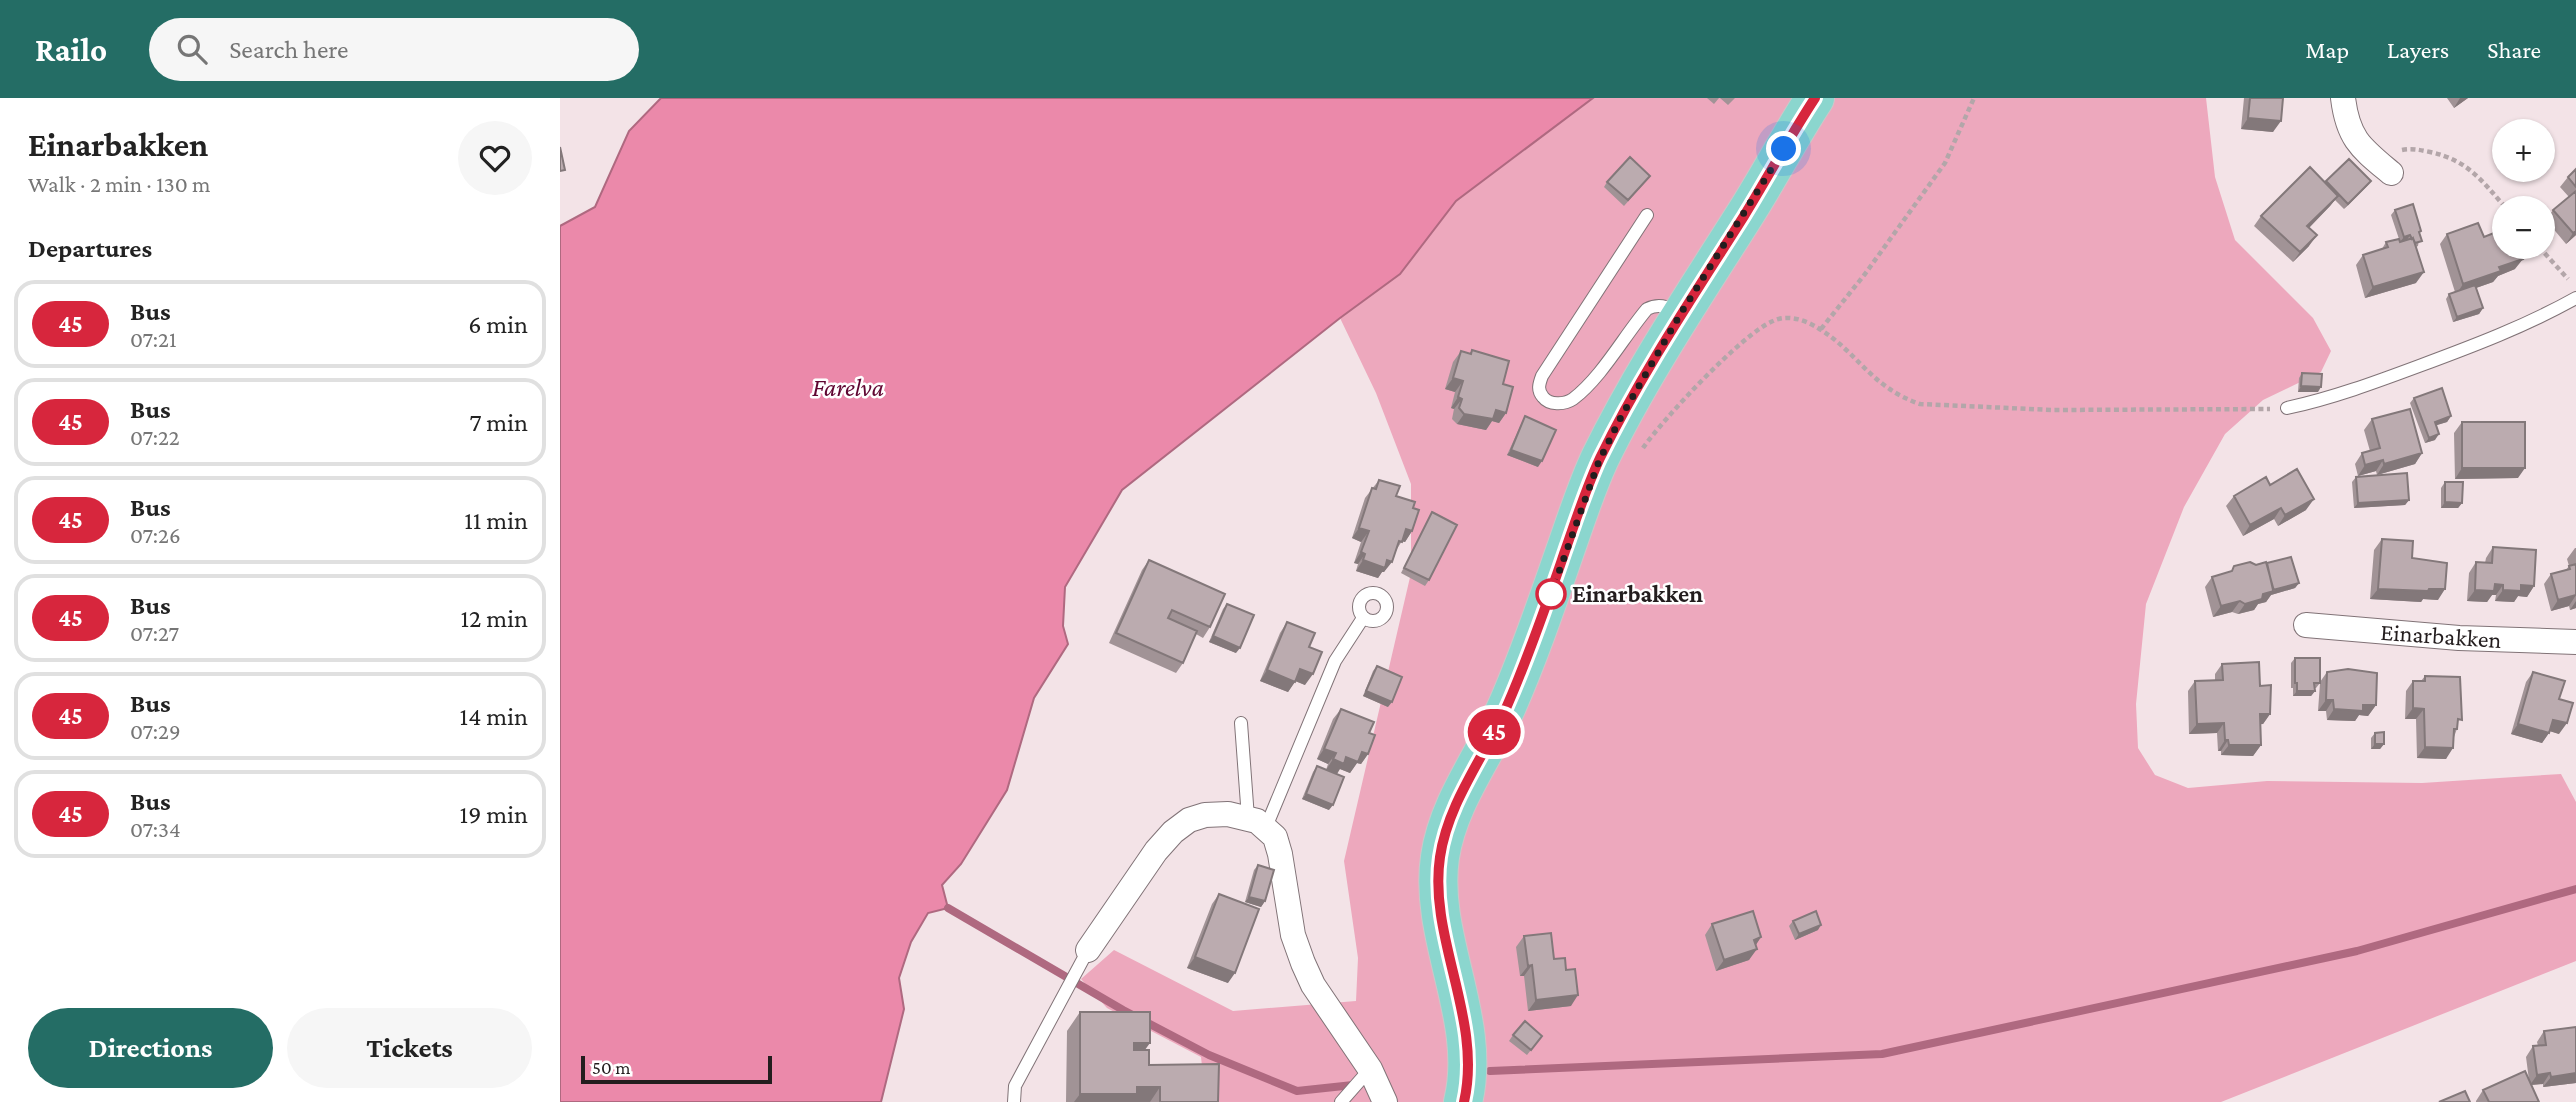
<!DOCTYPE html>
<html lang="en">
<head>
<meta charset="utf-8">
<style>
  :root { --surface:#fff; --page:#f6f6f6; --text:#222; --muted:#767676; --line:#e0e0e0; --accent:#246d65 }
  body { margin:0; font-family:"Crimson Pro",serif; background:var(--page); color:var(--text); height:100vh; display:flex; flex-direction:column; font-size:26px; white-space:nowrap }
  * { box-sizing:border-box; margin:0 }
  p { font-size:23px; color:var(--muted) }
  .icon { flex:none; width:38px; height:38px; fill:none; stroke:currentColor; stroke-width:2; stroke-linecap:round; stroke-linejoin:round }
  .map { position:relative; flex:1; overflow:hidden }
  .sheet { display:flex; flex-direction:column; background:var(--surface); width:560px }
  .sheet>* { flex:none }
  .badge { padding:0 14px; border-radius:23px; font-size:24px; line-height:46px }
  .controls { position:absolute; left:1932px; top:21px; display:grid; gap:14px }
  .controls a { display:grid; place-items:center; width:63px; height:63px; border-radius:50%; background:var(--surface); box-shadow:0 2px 5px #0004; font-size:35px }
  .scale { position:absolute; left:21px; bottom:18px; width:191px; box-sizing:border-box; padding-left:7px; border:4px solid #231d1e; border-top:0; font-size:19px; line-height:24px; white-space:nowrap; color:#231d1e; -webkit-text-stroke:5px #fff; paint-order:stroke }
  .you { position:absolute; width:35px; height:35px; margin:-18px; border:5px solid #fff; border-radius:50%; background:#1a73e8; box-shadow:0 0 0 10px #1a73e833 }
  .map>.badge { position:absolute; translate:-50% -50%; box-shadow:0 0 0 4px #fff }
  h2 { padding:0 28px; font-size:26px; line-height:63px }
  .round { display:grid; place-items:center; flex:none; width:74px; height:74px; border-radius:37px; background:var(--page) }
  .overview { display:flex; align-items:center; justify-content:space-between; height:119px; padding:0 28px }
  h1 { font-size:33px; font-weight:700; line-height:52px }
  .primary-button { display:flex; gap:14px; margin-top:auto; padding:14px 28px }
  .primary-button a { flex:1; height:80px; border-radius:42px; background:var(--accent); color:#fff; font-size:28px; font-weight:700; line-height:80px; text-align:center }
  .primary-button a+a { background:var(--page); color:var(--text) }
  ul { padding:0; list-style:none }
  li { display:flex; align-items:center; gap:21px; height:88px; margin:0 14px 10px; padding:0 14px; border:4px solid var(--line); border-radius:21px }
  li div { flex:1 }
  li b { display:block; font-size:26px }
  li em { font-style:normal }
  li .badge { min-width:77px; font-weight:700; text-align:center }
  header { display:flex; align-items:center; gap:42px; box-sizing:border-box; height:98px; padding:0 35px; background:var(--accent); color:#fff }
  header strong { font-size:33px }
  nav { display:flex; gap:38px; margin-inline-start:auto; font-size:24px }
  .search { width:490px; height:63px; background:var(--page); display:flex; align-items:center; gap:18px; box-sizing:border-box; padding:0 24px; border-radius:38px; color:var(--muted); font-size:26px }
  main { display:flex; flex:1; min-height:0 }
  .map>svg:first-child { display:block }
</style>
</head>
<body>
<header>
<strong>Railo</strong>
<div class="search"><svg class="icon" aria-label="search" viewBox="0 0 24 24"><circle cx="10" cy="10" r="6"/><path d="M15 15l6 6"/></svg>Search here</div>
<nav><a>Map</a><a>Layers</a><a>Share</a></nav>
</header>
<main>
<section class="sheet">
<div class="overview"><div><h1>Einarbakken</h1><p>Walk · 2 min · 130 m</p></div><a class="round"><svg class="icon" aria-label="heart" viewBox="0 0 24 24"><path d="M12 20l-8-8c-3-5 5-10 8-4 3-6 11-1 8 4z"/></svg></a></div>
<h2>Departures</h2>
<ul>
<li><span class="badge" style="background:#d7263d;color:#fff">45</span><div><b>Bus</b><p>07:21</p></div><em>6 min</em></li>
<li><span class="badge" style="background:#d7263d;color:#fff">45</span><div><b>Bus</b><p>07:22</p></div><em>7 min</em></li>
<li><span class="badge" style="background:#d7263d;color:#fff">45</span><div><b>Bus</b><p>07:26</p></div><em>11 min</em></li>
<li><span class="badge" style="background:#d7263d;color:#fff">45</span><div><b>Bus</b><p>07:27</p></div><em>12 min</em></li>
<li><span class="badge" style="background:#d7263d;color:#fff">45</span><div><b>Bus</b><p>07:29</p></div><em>14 min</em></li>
<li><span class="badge" style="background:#d7263d;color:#fff">45</span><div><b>Bus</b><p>07:34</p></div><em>19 min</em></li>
</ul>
<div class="primary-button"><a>Directions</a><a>Tickets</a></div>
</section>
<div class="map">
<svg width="2016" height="1004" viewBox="0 0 2016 1004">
  <rect width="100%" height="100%" fill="#f3e3e7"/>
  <!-- green -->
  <path fill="#eda8bd" d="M1033,0H1646L1655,79L1675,142L1753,220L1771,253L1761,274L1703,302L1665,336L1624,409L1586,506L1576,606L1578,650L1595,677L1628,690L1707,683L1862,685L2001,676L2016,704V863L1661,1004H646L641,959L547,910L521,881L554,852L673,913L796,903L798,860L784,763L851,475V386L816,295L780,220L840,176L896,103Z"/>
  <!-- water -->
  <path fill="#eb89aa" stroke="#af6980" stroke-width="2" d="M101,0H1033L896,103L840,176L780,220L562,392L505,489L503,528L508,546L474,600L447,692L401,766L382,787L388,810L368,815L351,844L339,880L344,911L321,1004H0V128L35,109L69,33Z"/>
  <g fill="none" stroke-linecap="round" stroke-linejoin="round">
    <!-- stream -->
    <path stroke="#af6980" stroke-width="8" d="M388,810L563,912L649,957L737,993L793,987
      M930,973L1322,956L1797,853L2016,791"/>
    <!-- service casing -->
    <g stroke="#817377" stroke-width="14">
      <path id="service" d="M1087,117L982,278C979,286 977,292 983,299C989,307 1004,307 1013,301C1042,279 1064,238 1087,211C1099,205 1107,209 1119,214
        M1727,310C1773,300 1816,284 1859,268C1913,248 1966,228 2016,200
        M799 509a14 14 0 1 1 28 0a14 14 0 1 1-28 0Z
        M681,625L688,720
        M706,729L775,563L803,520
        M454,1004L455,988L528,852
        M781,1004L810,971"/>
    </g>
    <!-- minor casing -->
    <g stroke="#817377" stroke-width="26">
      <path id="minor" d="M1783,0C1788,41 1801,50 1831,75
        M1746,527L1899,540L2016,544
        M528,852L596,753L613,734L629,722L645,717L668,716L697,723L715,739L720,756L733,837L743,865L753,887L810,971L825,1004"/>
    </g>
    <!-- primary casing -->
    <g stroke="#cac9c9" stroke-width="40">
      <path id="primary" d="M903,1004C923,921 868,840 880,759C888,704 925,658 947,608C969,558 987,505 1005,453C1016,422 1026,390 1040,360C1081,276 1134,197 1184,118C1209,79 1230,38 1255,0"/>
    </g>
    <!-- path -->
    <path stroke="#b3a6a9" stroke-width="4.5" stroke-dasharray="5 3.5" stroke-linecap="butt" d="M1842,52C1852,50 1860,52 1870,54C1908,62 1922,83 1946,110
      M1979,149L2008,181
      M1261,231L1305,176L1385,65L1414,0
      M1083,350C1103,321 1183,235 1213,223C1228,216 1245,222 1258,230C1298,254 1310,289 1360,306L1493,312L1710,311"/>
    <!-- service -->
    <use href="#service" stroke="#fff" stroke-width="12"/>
    <!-- minor -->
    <use href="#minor" stroke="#fff" stroke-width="24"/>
    <!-- primary -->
    <use href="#primary" stroke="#8bd6ce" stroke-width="38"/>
  </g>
  <!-- wall -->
  <path fill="#a19396" d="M1147,0H1159L1154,6Z
    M1160,0H1175L1168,7Z
    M1684,0H1723L1713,34L1681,31Z
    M1887,0H1908L1894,10Z
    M1789,61L1811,83L1807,88L1784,111L1775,102L1770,108L1749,130V148L1733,164L1694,128L1701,118L1765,85Z
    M2016,71V137L2006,146L1986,122L1993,112L2009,99L2000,89L2008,79Z
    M1086,83L1064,108L1044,89L1047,84Z
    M1835,112L1861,133L1860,135L1858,148L1856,149V185L1805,200L1796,167L1803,157L1822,151L1826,144H1840L1831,117Z
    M1887,136L1924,139L1955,171L1938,178L1933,184L1916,190L1923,210L1919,216L1893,224L1886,201L1889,196L1895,194L1880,146Z
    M912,252L943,286L946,315L939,325L932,323L926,332L897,326L892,321L894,311L891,310L895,294L885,291L893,264L901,253L910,256Z
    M1742,275L1758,294H1738L1739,280Z
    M1854,300L1891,318L1887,324L1876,327L1875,342L1865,345L1850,305Z
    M965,318L978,369L947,357L962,324Z
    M1812,321L1862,355L1855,366L1817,377L1816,373L1798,378L1795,366L1802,355L1810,353L1804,332Z
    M1902,324L1958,380L1895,381L1894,335Z
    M1796,379L1849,402L1845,407L1794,410L1792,384Z
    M819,382L836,398L853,410L852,433L845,444L842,443L835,454L824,474H822L818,480L796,473L798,466L794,465L801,444L792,440L805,400Z
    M1885,384L1902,405L1898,410H1881V390Z
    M1710,387L1746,412L1718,428L1714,421L1683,438L1666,408L1674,398Z
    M872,414L869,482L865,488L841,475Z
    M1822,441L1852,460L1878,502L1863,501L1861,504L1810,501L1814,452Z
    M1933,449L1974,488L1967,499L1958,498L1954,504L1935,503L1936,497H1932L1927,504L1907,503L1909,475L1916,464L1925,465L1926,460Z
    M2015,450H2016V510L2010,512L2009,508L1991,513L1984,486L1991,476L2006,472L2009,468L2007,461Z
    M589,462L650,529L643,540L636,536L623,565L616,575L549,545L582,472Z
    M1707,465L1739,485L1735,490L1711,497L1706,504L1698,506L1694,512L1678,516L1672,514L1653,519L1645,489L1652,479L1671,474L1674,468Z
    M667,506L676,555L649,544L663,511Z
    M727,524L749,549L745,587L735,583L728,594L700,583L720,535Z
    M1735,560L1760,584L1767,574L1816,607L1808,618L1799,617L1795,623L1767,622L1766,613H1758L1760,585L1756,590H1754L1755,593L1751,598H1733V590H1731V565Z
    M1662,566L1700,588L1710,616L1703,626H1701V647L1693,658L1661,657V653H1658L1657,635L1629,636L1628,593L1635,583L1655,582V576Z
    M817,568L828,609L803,598L813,573Z
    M1973,574L1999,601V636L1990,633L1982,645L1951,636L1966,584Z
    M1865,578L1898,628L1886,661L1857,660L1856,621H1845L1846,593L1853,583H1861Z
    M781,611L809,635L808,656L801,666L797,665L790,675L780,671L766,672L768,666L757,661L773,621Z
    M1815,635L1824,646L1820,651H1811V640Z
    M757,668L769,712L742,701L753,674Z
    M698,767L705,803L701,809L685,804L694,772Z
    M659,796L668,885L627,870L652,806Z
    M1233,823L1258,832L1235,842L1229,828Z
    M1152,826L1201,839L1195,847L1189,862L1156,873L1145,837Z
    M964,838L994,861L1006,872L1011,908L968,913L964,878H960L956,849Z
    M520,914L585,952L589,967L658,1004H506L507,933Z
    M2016,929V985L1983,989V986L1971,987L1979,1004H1916V1003L1923,992L1969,982L1966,959L1973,948H1978L1977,944L1984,933Z
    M953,937L982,938L967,957L949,943Z"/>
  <!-- shaded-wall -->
  <path fill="#83787a" d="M1900,0H1908L1894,10Z
    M1688,20L1721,23L1713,34L1681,31Z
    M1811,83L1807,88L1784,111L1788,106Z
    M1778,98L1770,108L1740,139L1747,128Z
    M2016,133V137L2006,146L2013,135Z
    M1757,137L1749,148L1733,164L1740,154Z
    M1850,137L1847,142L1840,144L1844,139Z
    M1963,161L1955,171L1938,178L1933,184L1896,197L1903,186L1939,169Z
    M1864,174L1856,185L1805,200L1813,189Z
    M1923,210L1919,216L1893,224L1897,219Z
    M893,280L903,283L895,294L885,291Z
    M1741,288L1761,289L1758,294H1738Z
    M898,299L902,301L894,311L891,310Z
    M936,312L946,315L939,325L932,323L926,332L897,326L904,316Z
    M1891,318L1887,324L1871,329L1875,324Z
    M1879,336L1875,342L1865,345L1869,340Z
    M951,352L982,363L978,369L947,357Z
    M1862,355L1855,366L1817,377L1824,366Z
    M1823,362L1816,373L1798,378L1805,367Z
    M1902,370H1965L1958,380L1895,381Z
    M1754,401L1746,412L1718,428L1725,417Z
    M1849,402L1845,407L1794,410L1798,405Z
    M1885,404L1902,405L1898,410H1881Z
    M1721,410L1714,421L1683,438L1690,427Z
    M799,430L809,433L801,444L792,440Z
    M846,431L852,433L845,444L838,442Z
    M801,454L805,456L798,466L794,465Z
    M803,462H827L832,464L824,474H822L818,480L796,473Z
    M1739,485L1735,490L1711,497L1706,504L1698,506L1694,512L1678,516L1685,506L1703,496Z
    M1935,486L1943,487L1936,497H1932L1927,504L1907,503L1915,492Z
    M1961,487L1974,488L1967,499L1958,498L1954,504L1935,503L1943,492Z
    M1818,491H1885L1878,502L1863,501L1861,504L1810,501Z
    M2016,497L2009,508L1991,513L1998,502Z
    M1680,503L1672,514L1653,519L1661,508Z
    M2016,503V510L2010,512Z
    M653,538L680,550L676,555L649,544Z
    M740,571L753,576L745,587L733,582Z
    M707,572L735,584L728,594L700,583Z
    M806,593L832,604L828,609L803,598Z
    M1737,593H1755L1751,598H1733Z
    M1766,602H1773L1766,613H1758Z
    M1803,607H1816L1808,618L1799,617L1795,623L1767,622L1774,611Z
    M1853,610L1864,611L1856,621H1845Z
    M1700,616H1710L1703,626L1693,627Z
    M1993,622L2007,625L1999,636L1986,632Z
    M1664,625L1657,635L1629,636L1637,626Z
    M1958,626L1989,635L1982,645L1951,636Z
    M1665,642H1668L1661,653H1658Z
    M1815,646H1824L1820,651H1811Z
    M1669,647H1701L1693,658L1661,657Z
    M1865,649L1893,650L1886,661L1857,660Z
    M764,651L776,655L768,666L757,661Z
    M802,654L808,656L801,666L797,665L790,675L780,671L777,676L766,672L773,661L786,659Z
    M746,696L773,707L769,712L742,701Z
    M689,799L705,803L701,809L685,804Z
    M1261,827L1258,832L1235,842L1239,836Z
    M1201,839L1194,850V842Z
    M1197,851L1189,862L1156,873L1164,862Z
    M635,859L675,875L668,885L627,870Z
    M972,867L964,878H960L968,868Z
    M1018,897L1011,908L968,913L976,902Z
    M574,945H590L576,964H560Z
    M1990,975L1983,986L1970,987L1977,977Z
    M2016,975V985L1983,989L1991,979Z
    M577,989H600L590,1004H514L520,996Z"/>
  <!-- building -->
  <path fill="#bbabaf" stroke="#83787a" stroke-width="2" d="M1690,0H1723L1721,23L1688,20Z
    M0,49L5,72L0,73Z
    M1070,59L1090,78L1068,102L1047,84Z
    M1789,61L1811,83L1788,106L1766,83Z
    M1750,69L1778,98L1747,128L1757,137L1740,154L1701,118Z
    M2016,71V89L2008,79Z
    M2016,93V133L2013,135L1993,112Z
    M1853,106L1861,133L1859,134L1862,143L1855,145L1853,140L1852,141L1850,137L1844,139L1835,112Z
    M1918,125L1924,139L1944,131V149H1959L1963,161L1939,169L1941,173L1903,186L1887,136Z
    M1853,140L1864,174L1813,189L1803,157L1828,149L1826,144L1839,141L1840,144Z
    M1915,187L1923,210L1897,219L1889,196Z
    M912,252L949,263L943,286L953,289L946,315L936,312L933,321L904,316L899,310L902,301L898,299L903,283L893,280L901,253L911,256Z
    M1742,275L1762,276L1761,289L1741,288Z
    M1882,290L1891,318L1875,324L1879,336L1869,340L1854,300Z
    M1850,311L1862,355L1824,366L1823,362L1805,367L1802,355L1820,350L1812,321Z
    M965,318L996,332L982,363L951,352Z
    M1902,324H1965V370H1902Z
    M1737,371L1754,401L1725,417L1721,410L1690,427L1674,398L1706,379L1710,387Z
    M1847,375L1849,402L1798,405L1796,379Z
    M819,382L840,388L836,398L855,404L853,410L859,412L852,433L846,431L842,444L839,443L832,464L827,462L825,470L803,462L805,456L801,454L809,433L799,430L812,390L816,391Z
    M1885,384H1903L1902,405L1885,404Z
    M872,414L897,427L869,482L844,470Z
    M1822,441L1853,443L1852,460L1887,465L1885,491H1869L1868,493L1818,491Z
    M1933,449L1976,452L1974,488L1961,487V493L1943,492V487L1935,486L1934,493L1915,492L1916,464L1932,465Z
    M1731,459L1739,485L1713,492L1707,465Z
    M589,462L665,496L650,529L612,512L608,520L637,533L623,565L556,535Z
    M1690,464L1696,467L1706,464L1714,493L1703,496L1702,501L1685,506L1680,503L1661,508L1652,479L1672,473L1674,468Z
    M2016,466V497L1998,502L1991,476L2010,471L2009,468Z
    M667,506L694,517L680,550L653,538Z
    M727,524L755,535L749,549L762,554L753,576L740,571L735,584L707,572Z
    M1735,560H1760V585H1754L1755,593H1737V585H1735Z
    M1699,564L1700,588L1711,587L1710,616H1700L1701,647H1669L1668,642H1665L1664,625L1637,626L1635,583L1663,582L1662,566Z
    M817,568L842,579L832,604L806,593Z
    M1788,571L1817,575L1816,607H1803V613L1774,611L1773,602H1766L1767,574Z
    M1973,574L2005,583L1999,601L2013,605L2007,625L1993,622L1989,635L1958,626Z
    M1865,578L1900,579L1902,622L1898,621L1897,631H1894L1893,650L1865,649L1864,611L1853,610V583H1865Z
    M781,611L814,624L809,635L815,637L808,656L802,654L798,664L786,659L784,666L773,661L776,655L764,651Z
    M1824,634V646H1815V635Z
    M757,668L784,679L773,707L746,696Z
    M698,767L714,772L705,803L689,799Z
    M659,796L699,811L675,875L635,859Z
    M1193,813L1201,839L1194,842L1197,851L1164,862L1152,826Z
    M1256,813L1261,827L1239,836L1233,823Z
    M991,835L994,861L1005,860L1006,872L1015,871L1018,897L976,902L972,867L968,868L964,838Z
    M520,914H590V945H574V952H589V967L659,966L658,1004H600V989H577V996H520Z
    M965,923L982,938L971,952L953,937Z
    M2016,929V975L1991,979L1990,975L1977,977L1973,948L1986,947L1984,933Z
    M1965,973L1979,1004H1929L1923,992Z
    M1905,993L1910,1004H1879Z"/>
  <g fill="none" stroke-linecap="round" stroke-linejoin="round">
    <!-- line casing -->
    <g stroke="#fff" stroke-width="16">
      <path id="line" d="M904,1004C923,921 868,840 880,759C888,704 925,658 947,608C969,558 987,505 1005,453C1016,422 1026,390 1040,360C1081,276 1134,197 1184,118C1208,79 1230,38 1255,0"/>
    </g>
    <!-- line -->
    <use href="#line" stroke="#d7263d" stroke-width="10"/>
    <!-- walk -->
    <path stroke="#231d1e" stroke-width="7" stroke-dasharray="0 12.6" d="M991,496L1039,363L1061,319L1121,215L1224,51"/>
  </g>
  <!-- markers -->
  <circle fill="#fff" stroke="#d7263d" stroke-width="3.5" cx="991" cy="496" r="14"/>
  <g text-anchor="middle" stroke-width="5" stroke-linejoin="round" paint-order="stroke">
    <!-- stop labels -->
    <g font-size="24" font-weight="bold" fill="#231d1e" stroke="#fff" text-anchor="start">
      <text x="1012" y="504">Einarbakken</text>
    </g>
    <!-- street labels -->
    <g font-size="24" fill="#231d1e" stroke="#fff">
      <text transform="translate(1881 538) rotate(4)" y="8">Einarbakken</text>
    </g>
    <!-- water labels -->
    <g font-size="26" font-style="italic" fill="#5f0531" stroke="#fff">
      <text x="288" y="298">Farelva</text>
    </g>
  </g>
</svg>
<div class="controls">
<a>+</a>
<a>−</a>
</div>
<div class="scale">50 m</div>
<div class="you" style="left:1224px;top:51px"></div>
<b class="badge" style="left:934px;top:634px;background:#d7263d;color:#fff">45</b>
</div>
</main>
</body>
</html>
